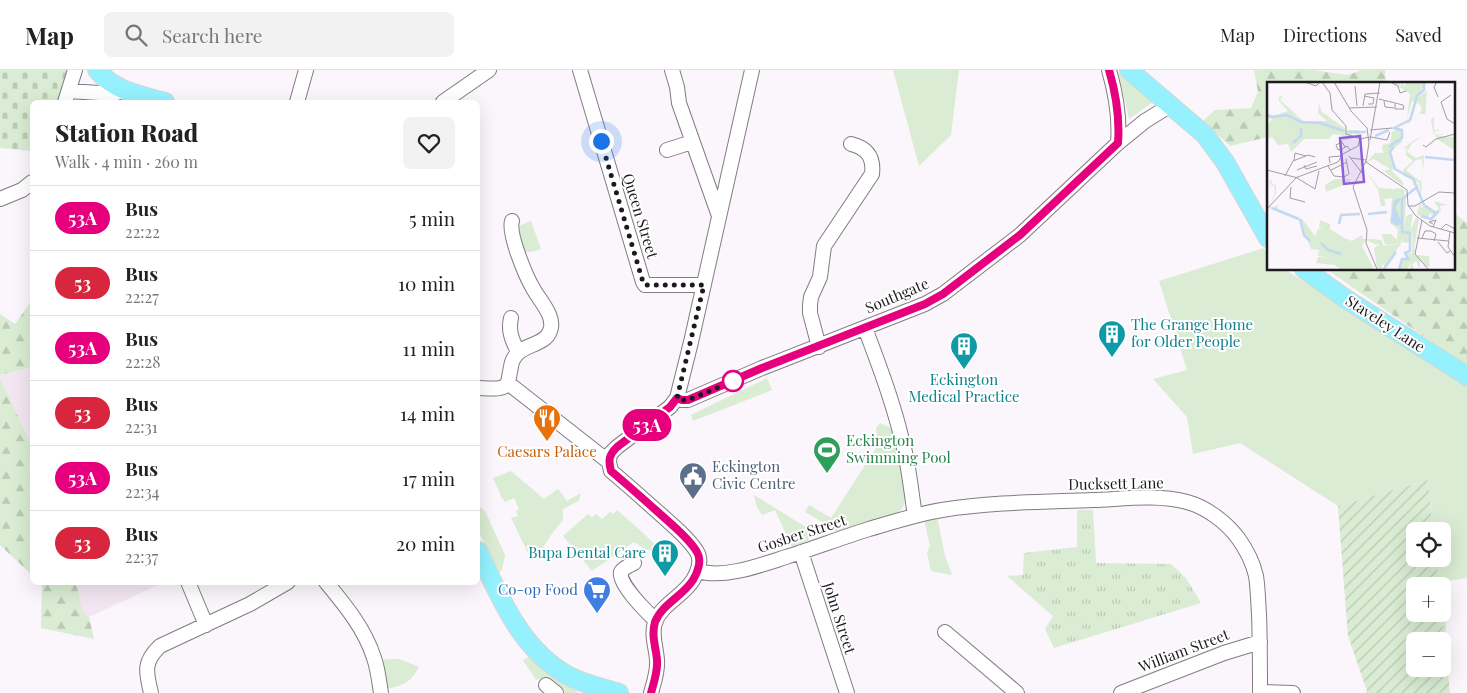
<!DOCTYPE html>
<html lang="en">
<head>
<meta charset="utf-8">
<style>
  :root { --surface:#fff; --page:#f2f2f2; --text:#222; --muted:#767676; --line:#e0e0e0 }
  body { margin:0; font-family:"Playfair Display",serif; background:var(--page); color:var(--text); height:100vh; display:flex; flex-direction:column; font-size:19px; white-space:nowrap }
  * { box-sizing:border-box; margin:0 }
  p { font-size:16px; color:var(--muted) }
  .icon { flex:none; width:28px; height:28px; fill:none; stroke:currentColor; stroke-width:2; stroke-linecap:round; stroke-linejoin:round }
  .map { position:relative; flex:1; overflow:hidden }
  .panel { position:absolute; left:30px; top:30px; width:450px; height:485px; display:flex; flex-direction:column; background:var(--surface); border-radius:8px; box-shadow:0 5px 20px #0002 }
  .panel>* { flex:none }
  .badge { padding:0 10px; border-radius:16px; font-size:18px; line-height:32px }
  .fabs { position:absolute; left:1406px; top:452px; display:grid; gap:10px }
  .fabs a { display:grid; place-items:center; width:45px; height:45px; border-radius:8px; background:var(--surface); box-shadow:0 5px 20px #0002; font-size:25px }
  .you { position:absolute; width:25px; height:25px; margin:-12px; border:4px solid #fff; border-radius:50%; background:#1a73e8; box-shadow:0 0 0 8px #1a73e833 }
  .map>.badge { position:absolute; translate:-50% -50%; box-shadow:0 0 0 2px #fff }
  .round { display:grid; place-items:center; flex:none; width:52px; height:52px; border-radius:8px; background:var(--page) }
  .summary { display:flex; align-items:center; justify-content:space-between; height:85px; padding:0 25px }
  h1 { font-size:24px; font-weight:800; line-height:38px }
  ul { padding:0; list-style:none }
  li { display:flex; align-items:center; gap:15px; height:65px; padding:0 25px; border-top:1px solid var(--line) }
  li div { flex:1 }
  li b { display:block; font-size:19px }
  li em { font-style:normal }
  li .badge { min-width:55px; font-weight:700; text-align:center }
  header { display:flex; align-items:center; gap:30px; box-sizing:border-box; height:70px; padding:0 25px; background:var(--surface); border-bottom:1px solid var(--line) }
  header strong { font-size:24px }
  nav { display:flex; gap:28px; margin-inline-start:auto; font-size:18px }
  .search { width:350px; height:45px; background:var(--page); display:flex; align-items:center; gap:12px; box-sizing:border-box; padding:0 18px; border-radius:8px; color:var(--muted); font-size:19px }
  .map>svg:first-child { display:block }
</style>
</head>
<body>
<header>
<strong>Map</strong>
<div class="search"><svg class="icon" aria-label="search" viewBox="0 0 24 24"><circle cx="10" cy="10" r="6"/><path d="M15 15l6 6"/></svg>Search here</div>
<nav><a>Map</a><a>Directions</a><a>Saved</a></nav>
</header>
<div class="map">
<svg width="1467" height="623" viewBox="0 0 1467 623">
  <defs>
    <pattern id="forest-firs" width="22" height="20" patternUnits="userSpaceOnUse" patternTransform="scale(1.25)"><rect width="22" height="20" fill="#daecd3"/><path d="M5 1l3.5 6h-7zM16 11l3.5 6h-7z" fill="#bacab5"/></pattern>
    <pattern id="cemetery-stones" width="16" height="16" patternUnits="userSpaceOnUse" patternTransform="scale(1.25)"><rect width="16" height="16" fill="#daecd3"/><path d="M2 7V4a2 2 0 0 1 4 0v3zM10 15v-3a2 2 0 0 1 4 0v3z" fill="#bacab5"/></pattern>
    <pattern id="park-tufts" width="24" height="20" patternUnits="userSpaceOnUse" patternTransform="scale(1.25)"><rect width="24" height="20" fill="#daecd3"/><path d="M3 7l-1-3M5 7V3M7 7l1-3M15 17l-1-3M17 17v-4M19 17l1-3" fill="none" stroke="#bacab5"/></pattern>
    <pattern id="garden-furrows" width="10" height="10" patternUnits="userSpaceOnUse" patternTransform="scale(1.25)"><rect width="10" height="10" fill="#daecd3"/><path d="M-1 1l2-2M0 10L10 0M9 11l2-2" fill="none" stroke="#bacab5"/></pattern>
  </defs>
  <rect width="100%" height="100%" fill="#fbf5fc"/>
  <!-- built -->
  <path fill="#f2e6f3" d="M32,297V376L0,308V305Z
    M76,513H162L89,547L83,543Z"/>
  <!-- grass -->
  <path fill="#daecd3" d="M893,0H959L951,65L919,96Z
    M1118,2L1153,32L1129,49L1127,39Z
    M531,151L541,179C518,188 521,176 517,158L521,155Z
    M1264,178L1268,184V199H1284L1467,316V508L1448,511L1445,576L1442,544V516H1439L1436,489H1442V461H1433L1428,410L1338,436L1240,373L1193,384L1187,347L1153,309L1187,300L1159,211Z
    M767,308L772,320L693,351L691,345Z
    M880,353L891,358C897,376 908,410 905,429C905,435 902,439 898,443L840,461H834L829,459L824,453L805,442L809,435L831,448L878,375L876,358Z
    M511,401L544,429L558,419L567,431L581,423L579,431L563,439V450L551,465L536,488L530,487L511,448L518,446L516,441L519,439L514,428L505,432L502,428L493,408Z
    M754,425L809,459C816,472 801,473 792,477L775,440L762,445L757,437Z
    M478,436L482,438L486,443L505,485L502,500L498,503L478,460Z
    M617,440L632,453L659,478L655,482L645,479L634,472L592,501L563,466L588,444L592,447L596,444L602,449L610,442L613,444Z
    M936,448L938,451L945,486L952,505L931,501L927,483L930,476L924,450Z
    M531,586L573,616L578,623H565L546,607L536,610L523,590Z
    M388,589H399L419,597C410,613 404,615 387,619L381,590Z"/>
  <!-- forest -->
  <path fill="url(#forest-firs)" d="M1254,0H1313L1347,5L1362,0H1385L1386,14H1268V67L1230,76L1203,51L1215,40L1251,38L1258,22Z
    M1453,142L1467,153V296L1326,199H1453Z
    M32,230V297L0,305V244L15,254Z
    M0,308L32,376V505L0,475Z
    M41,513H76L83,542L89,547L94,569L41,558L42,514Z"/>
  <!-- cemetery -->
  <path fill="url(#cemetery-stones)" d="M0,0H68L58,32H32V81L0,78Z"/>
  <!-- park -->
  <path fill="url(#park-tufts)" d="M1077,440H1093L1096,493L1171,494L1186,508L1201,533L1054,578L1045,559L1053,546L1007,506L1023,505L1024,483L1077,477Z"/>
  <!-- garden -->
  <path fill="url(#garden-furrows)" fill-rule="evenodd" d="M1428,410L1433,461H1415V489H1436L1439,516H1415V544H1442L1450,623H1366L1367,621L1348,566L1338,436ZM1415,571H1442V599H1415Z"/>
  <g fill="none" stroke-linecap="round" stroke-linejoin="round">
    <!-- minor casing -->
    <g stroke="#827c82" stroke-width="16">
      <path id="minor" d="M580,0L643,212L645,215H704
        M672,0L677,17L679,33L719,146
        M1109,0C1116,24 1120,48 1118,73
        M69,21L114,24L124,20
        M65,32L75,0
        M297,32L306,0
        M443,32L489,0
        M667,80L692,72
        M0,129L22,120L32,112
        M511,248C508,261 512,270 518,282
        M865,258C879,295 893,332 902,370C909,395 911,421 915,446
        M819,277L810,243V235L811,227L820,207L824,176L872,104C874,87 867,78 851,74
        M508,313L609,392L611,401C630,417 649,434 668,451C678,460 690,470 697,482C702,490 698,502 693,510C683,526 662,534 655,552C651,566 656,576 657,590C658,601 654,612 651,623
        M478,318C486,318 502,321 507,314C509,311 509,306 510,302C511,298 511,292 514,288C521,274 545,276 550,261C556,247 540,231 534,220C526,207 508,164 512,151
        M677,328L682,330H688L762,298L925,234L943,224L1020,165L1118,73L1145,51L1171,35
        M609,392L610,384L617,377L670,337L677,328L691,272L752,0
        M801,482L847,623
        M634,493C630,495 623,498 621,502C618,514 648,543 656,551
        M698,501C724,509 761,495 786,487C814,478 841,468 869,459C893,452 917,444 942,440C992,432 1042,432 1093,430C1123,429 1157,424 1187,432C1206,437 1226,452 1238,468C1246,479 1253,493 1256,506C1258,518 1258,531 1259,544C1260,570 1260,597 1260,623
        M188,512L206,555
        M326,512C345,535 365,559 374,588C378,599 379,611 381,623
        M945,562L1017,623
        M546,615L556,623
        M1260,622L1293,623
        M151,623C146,602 143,592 160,576L250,534L288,512
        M1121,623L1224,583L1260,572"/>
    </g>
    <!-- major casing -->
    <g stroke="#d6d6d6" stroke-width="20">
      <path id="major" d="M97,0C114,21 140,25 165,32
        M1129,0L1205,65L1225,92L1268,168
        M1304,199L1346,229L1467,306
        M478,481C499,525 519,575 562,602C579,613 600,617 619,623"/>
    </g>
    <!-- minor -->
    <use href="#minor" stroke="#fff" stroke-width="14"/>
    <!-- major -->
    <use href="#major" stroke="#96f1fe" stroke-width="18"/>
  </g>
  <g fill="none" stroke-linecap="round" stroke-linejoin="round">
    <!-- line casing -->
    <g stroke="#fff" stroke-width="11">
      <path id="line" d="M651,623C654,612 658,601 657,590C656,577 651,566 655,552C662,534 683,526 693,510C698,502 702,490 697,482C690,470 678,460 668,451C649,434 630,417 611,401C608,390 609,385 617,377L670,337L677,328L682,330H688L762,298L925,234L943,224L1020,165L1118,73C1120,47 1116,24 1109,0"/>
    </g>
    <!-- line -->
    <use href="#line" stroke="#e6007e" stroke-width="8"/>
    <!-- walk -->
    <path stroke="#1c1a1d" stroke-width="5" stroke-dasharray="0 9" d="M601,71L643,212L645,215H704L677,328L682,330H688L733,311"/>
  </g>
  <!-- icons -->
  <defs>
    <g id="building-pin" transform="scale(1.4375)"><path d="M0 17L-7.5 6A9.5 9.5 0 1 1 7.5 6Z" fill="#0f9aa8" stroke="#fff"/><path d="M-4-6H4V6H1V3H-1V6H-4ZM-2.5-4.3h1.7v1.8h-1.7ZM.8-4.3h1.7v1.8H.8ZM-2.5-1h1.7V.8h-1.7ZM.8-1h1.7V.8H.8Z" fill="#fff"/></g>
    <g id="restaurant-pin" transform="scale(1.4375)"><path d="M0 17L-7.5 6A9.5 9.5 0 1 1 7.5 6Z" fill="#e8710a" stroke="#fff"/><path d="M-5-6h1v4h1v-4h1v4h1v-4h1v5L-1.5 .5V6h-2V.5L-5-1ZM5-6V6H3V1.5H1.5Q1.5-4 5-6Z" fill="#fff"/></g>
    <g id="stadium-pin" transform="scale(1.4375)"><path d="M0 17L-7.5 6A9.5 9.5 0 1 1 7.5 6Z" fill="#2e9e5b" stroke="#fff"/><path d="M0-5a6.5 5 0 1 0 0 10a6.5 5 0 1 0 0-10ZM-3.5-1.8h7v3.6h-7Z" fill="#fff"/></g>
    <g id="civic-pin" transform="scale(1.4375)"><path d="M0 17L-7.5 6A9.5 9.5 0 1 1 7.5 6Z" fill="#5c6f8a" stroke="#fff"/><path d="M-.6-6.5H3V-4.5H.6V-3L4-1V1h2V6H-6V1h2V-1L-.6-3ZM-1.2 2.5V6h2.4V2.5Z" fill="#fff"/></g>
    <g id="supermarket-pin" transform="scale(1.4375)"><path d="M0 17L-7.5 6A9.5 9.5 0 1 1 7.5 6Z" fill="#3f7fe0" stroke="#fff"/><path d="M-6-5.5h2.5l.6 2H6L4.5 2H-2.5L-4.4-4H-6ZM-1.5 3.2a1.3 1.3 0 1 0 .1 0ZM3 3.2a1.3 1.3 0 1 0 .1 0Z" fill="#fff"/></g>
  </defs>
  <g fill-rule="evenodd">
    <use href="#building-pin" x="1112" y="264"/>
    <use href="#building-pin" x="964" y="276"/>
    <use href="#restaurant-pin" x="547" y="348"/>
    <use href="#stadium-pin" x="827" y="380"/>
    <use href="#civic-pin" x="693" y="406"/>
    <use href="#building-pin" x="665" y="483"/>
    <use href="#supermarket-pin" x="597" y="520"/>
  </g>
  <!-- markers -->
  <circle fill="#fff" stroke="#e6007e" stroke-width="2.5" cx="733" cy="311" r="10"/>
  <g text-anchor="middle" stroke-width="4" stroke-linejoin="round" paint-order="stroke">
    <!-- street labels -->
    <g font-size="15" fill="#1c1a1d" stroke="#fff">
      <text transform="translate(640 146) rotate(73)" y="5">Queen Street</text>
      <text transform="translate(897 226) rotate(-23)" y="5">Southgate</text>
      <text transform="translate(1385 254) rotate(33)" y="5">Staveley Lane</text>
      <text transform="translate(1116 414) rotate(-1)" y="5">Ducksett Lane</text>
      <text transform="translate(802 464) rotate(-18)" y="5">Gosber Street</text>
      <text transform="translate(839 548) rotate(72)" y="5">John Street</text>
      <text transform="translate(1184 581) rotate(-21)" y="5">William Street</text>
    </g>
    <!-- culture labels -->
    <g font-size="15" fill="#0d838f" stroke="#fff" text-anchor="start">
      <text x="1131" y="260">The Grange Home<tspan x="1131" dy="17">for Older People</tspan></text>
      <text x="964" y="315" text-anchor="middle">Eckington<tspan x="964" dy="17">Medical Practice</tspan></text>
      <text x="646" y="488" text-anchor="end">Bupa Dental Care</text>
    </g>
    <!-- leisure labels -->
    <g font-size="15" fill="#27864d" stroke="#fff" text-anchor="start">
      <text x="846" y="376">Eckington<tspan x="846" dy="17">Swimming Pool</tspan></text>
    </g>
    <!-- food labels -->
    <g font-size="15" fill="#c56008" stroke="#fff">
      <text x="547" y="387">Caesars Palace</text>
    </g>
    <!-- service labels -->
    <g font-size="15" fill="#4e5e75" stroke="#fff" text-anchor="start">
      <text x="712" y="402">Eckington<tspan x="712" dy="17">Civic Centre</tspan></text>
    </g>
    <!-- shop labels -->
    <g font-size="15" fill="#366cbe" stroke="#fff" text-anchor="end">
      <text x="578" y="525">Co-op Food</text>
    </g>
  </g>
  <!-- overview -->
  <g transform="translate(1267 12)">
    <rect width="188" height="188" fill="#fbf5fc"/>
    <path d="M160,9L158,35V32H153L155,26L150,20L145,37L143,40L140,43L151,15ZM130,47L134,48L135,60L122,70L128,84L125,89L136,100V104L117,89L123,87L107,77L100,80L108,71H116L115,63L123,61L125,50ZM146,148L148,173L162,174L163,184L159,185L153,177V187L149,179L145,182L147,187H143V179L141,187H132L136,177H142L139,171H145ZM105,157L114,158L117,164L134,161L119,185L115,182V187L110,186L107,166L112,163ZM69,161L79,166L84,176L65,168Z" fill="#daecd3"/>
    <path d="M125,0H132L133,5L135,0L137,5L140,0H159L148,20L145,19L140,37L143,12ZM16,13L13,18L36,39H60L51,31L52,21L55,30L80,48H90L96,54L85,51L86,56L75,59L78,54L66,52L62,57H37L24,70L21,62L11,63L5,55L0,57V43L5,37L0,36V31L6,34L21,29L12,19V15ZM167,34V48H172V49H167L169,53L178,51L170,54L187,55V68L170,57L166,49L164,38ZM157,54L145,61L140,70L149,76L157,73L156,90L155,77L149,78L139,88L154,100L155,93L154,117L152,101L149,99L148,104L146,103V98L137,94L136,88L146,79L139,73V69L141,66L136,67L147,58ZM5,97V102L9,103V111L2,124L8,126L10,122L11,128L36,138L48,154L51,147H57L52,146L53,138L63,142V147L77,156L85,159L95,153L96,157H105L110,161V163L99,158L95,164L107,187H73L68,183L49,181L51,175L66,176L51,174L52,168L44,167L32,138L2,126L8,110L7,103L0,105L5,103L0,98L4,100ZM129,106L136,107L139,117L137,149L139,134L146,131L143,149L149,136L152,137L148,162L146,163L145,148L143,161L135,160L136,153L134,161L118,163L115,152H124L130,158L131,147L125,116H122ZM154,117V126L158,123L168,130L172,127L167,119L181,123L173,124L174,130L172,128L167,134L163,131L161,135L150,133Z" fill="#daecd3"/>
    <path d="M98,88L112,106L138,108L133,127L137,139L134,158H130L131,147L123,141L125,116L117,117L119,124H114L111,107Z" fill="#daecd3"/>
    <path d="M68,97H83L84,100L59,110L58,103Z" fill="#daecd3"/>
    <path d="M130,116L134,117L128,125L135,141L130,144L124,140L126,121Z" fill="#c2d8f3"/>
    <path fill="none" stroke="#c2d8f3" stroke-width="2.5" d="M0,33L6,35L20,33L34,40L53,41L77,49M81,50H99M108,54L122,48M26,61L34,54V46M158,75L188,78M149,104L157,123L169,131M5,126L32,137M101,132L120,130M154,134L164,137L172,129M33,137L37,153L43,159M72,142L74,133L93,132M54,161L61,168L74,172M117,187L129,170M132,187L135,177H141L138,171L143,169V151L135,150V117L150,105L146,97L128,87L123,70L126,66L123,64L135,56V48L127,46L143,38L150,14L157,8V0"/>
    <path fill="none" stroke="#a29da3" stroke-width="1" d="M38,0L49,4L53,0M55,0L63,11L65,28L79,44V52L94,57M67,0L84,29L100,46L102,61L99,80L140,108L141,123L149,134L163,144L188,151M170,0L167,5L171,15M125,1L131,4L133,11L139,9M88,4L90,24M184,13L174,20L180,37L188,42M97,14L107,16L106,22H101M112,17L136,23L137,27H128V22M117,19L118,25L127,26M96,24L98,12L113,11M82,26L110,25M103,48L125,46M104,55L120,58L123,50M103,58L113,0M156,63L159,65L169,57L188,52M78,65L75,60L69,63L71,68L75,67L80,64L83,68M82,74L95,91M84,76L99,78M27,79L28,71L39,74M99,79L86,105L100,148L99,161L110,187M63,81L62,75L75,74M37,83L39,87L50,84M61,84L67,94L77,95M0,88L31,96M30,88L50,80M64,88L80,80M18,94L26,79L41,73L48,75M77,95L82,92L79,77M28,96L71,80L76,72L91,64L93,57L103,55M30,96L48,107M24,105L23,116L38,120M48,107L52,89M141,124H148L172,110L188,111M0,127L29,96M155,138L148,172L161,187M166,145L169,138L162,140L166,142M174,147L179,142L188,147M183,149L181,165L188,175M150,156L181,159M155,156L158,149H164L169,152L167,159M171,160L180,171L183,169"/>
    <path fill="#8c60da" fill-opacity="0.15" stroke="#8c60da" stroke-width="2.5" d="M93,54L97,100L77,102L73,56Z"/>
    <rect width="188" height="188" fill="none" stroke="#1c1a1d" stroke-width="2.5"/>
  </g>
</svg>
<div class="fabs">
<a><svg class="icon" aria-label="locate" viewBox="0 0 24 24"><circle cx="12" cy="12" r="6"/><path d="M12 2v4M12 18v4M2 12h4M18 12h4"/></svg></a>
<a>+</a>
<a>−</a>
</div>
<div class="you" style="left:601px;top:71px"></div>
<b class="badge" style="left:647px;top:355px;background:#e6007e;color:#fff">53A</b>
<section class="panel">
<div class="summary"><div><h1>Station Road</h1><p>Walk · 4 min · 260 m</p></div><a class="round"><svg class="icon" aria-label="heart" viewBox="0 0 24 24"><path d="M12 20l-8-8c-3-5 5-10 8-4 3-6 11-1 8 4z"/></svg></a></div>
<ul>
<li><span class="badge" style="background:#e6007e;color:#fff">53A</span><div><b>Bus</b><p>22:22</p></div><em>5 min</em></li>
<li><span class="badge" style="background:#d7263d;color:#fff">53</span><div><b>Bus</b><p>22:27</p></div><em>10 min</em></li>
<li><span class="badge" style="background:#e6007e;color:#fff">53A</span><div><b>Bus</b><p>22:28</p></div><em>11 min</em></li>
<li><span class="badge" style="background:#d7263d;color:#fff">53</span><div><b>Bus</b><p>22:31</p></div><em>14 min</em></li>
<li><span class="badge" style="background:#e6007e;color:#fff">53A</span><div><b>Bus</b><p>22:34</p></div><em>17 min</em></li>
<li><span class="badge" style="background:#d7263d;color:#fff">53</span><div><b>Bus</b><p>22:37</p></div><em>20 min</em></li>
</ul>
</section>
</div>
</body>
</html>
